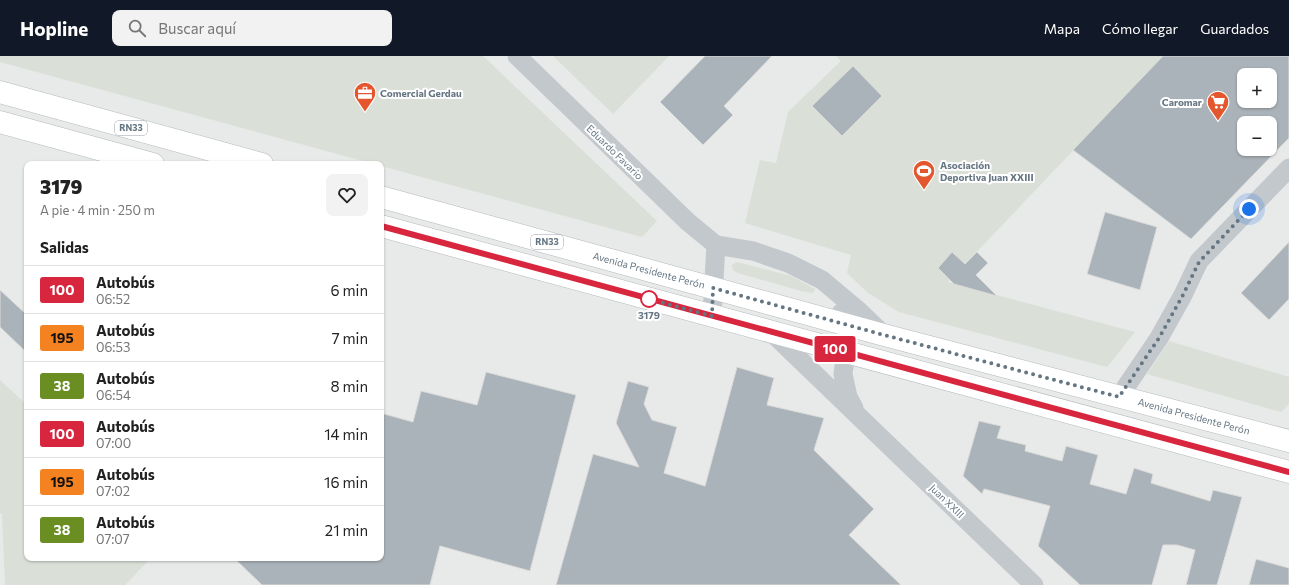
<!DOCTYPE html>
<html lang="es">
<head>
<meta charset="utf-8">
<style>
  :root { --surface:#fff; --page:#f2f2f2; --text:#222; --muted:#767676; --line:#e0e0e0; --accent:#111827 }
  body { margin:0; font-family:Commissioner,sans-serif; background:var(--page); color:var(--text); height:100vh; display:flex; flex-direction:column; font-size:15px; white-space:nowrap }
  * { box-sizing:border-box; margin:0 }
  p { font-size:13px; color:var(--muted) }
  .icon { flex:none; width:22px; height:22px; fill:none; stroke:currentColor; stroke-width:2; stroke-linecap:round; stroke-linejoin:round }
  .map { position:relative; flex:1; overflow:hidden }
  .details { position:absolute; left:24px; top:105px; width:360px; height:400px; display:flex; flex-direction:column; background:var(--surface); border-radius:8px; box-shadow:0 1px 3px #0004 }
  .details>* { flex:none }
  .badge { padding:0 8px; border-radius:3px; font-size:14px; line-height:26px }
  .fabs { position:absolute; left:1237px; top:12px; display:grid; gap:8px }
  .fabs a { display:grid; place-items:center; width:40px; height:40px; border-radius:8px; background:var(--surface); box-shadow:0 1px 3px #0004; font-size:20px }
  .you { position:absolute; width:20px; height:20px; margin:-10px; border:3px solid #fff; border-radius:50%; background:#1a73e8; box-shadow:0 0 0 6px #1a73e833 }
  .map>.badge { position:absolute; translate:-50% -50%; box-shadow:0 0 0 2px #fff }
  h2 { padding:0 16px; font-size:15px; line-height:36px }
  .round { display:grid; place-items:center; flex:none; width:42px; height:42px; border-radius:8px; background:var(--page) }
  .summary { display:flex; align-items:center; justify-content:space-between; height:68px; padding:0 16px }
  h1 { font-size:19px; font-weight:800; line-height:30px }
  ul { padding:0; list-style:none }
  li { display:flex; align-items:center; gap:12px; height:48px; padding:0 16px; border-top:1px solid var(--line) }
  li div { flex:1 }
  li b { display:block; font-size:15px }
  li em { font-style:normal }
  li .badge { min-width:44px; font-weight:700; text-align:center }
  header { display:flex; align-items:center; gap:24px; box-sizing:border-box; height:56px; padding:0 20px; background:var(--accent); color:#fff }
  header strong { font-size:19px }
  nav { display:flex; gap:22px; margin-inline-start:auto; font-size:14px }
  .search { width:280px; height:36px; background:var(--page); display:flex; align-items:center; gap:10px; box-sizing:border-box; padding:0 14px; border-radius:8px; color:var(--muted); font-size:15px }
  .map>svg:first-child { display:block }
</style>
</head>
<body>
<header>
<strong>Hopline</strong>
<div class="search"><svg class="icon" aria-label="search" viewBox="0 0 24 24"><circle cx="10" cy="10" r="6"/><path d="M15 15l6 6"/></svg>Buscar aquí</div>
<nav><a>Mapa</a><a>Cómo llegar</a><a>Guardados</a></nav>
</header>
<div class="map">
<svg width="1289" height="529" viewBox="0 0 1289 529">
  <rect width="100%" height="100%" fill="#fafaf8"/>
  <!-- built -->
  <path fill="#e8e9e9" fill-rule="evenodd" d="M0,0H1289V529H0ZM1244,19H1270V45H1244ZM1244,67H1270V93H1244ZM27,108H381V502H27Z"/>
  <!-- green -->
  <path fill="#dadfd7" d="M0,0H483L657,165L642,181L381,110V108H374L0,6Z
    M553,0H669L613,58Z
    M836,0H1163L948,226L1135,276L1107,311L899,256L868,237L847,217L851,199L745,167L760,104L776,107L788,56L841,5Z
    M737,206L791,220L815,233L813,237L801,235L738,217L733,214L732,209Z
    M1169,285L1289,321V348L1281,356L1147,318Z
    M0,324L27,349V502H151L125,529H5L2,458L0,457Z"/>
  <!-- building -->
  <path fill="#aab3b9" stroke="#dcdcda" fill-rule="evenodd" d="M705,0H772L724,50L733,59L703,89L660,46Z
    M1163,0H1289V82L1191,183L1073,94ZM1244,19H1270V45H1244ZM1244,67H1270V93H1244Z
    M853,10L882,40L842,80L812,50Z
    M1105,156L1157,171L1140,234L1087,218Z
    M1289,186V243L1269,264L1241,237Z
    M952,196L965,208L977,196L988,207L976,219L997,240L954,228L938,212Z
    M0,234L27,259V297L0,271Z
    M737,311L774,322L767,349L824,362L814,394L874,453L849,479L901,529H556L593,398L639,411L616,367L628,325L649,331L644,348L652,364L677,371L664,417L705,430Z
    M486,316L576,339L530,515L440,490L430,529H262L234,502H381V357L413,366L421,335L477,349Z
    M979,365L1001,370L997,382L1026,389L1025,395L1062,405L1066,390L1098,399L1090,428L1126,438L1134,412L1153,418L1151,427L1210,445L1213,434L1242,441L1217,529H1186L1195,494L1177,489H1163L1152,529H1080L1038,490L1050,450L984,433L982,438L963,420Z
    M1256,503L1289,512V529H1249Z"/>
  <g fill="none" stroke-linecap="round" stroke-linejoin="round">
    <!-- major casing -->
    <g stroke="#b5babe" stroke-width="23">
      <path id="major" d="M0,36L262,108
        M0,66L153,108
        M381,141L884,279L1289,385
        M381,170L1289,416"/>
    </g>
    <!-- minor -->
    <path stroke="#c3c8cc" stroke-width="19" d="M517,0L688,166L716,189L753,195L788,207L822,224L859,255L884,279
      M841,257L847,269L846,296L843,318L848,341L854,352
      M712,259L716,189
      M770,275L1034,529
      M1119,341L1159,282L1183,239L1199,205L1289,112"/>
    <!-- major -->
    <use href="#major" stroke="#fff" stroke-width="22"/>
  </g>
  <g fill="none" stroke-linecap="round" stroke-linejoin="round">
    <!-- line casing -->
    <g stroke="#fff" stroke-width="9">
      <path id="line" d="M381,170L1289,416"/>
    </g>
    <!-- line -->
    <use href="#line" stroke="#d7263d" stroke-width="6"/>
    <!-- walk -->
    <path stroke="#657683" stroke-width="4" stroke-dasharray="0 7.2" d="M649,243L712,260L713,232L884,279L1119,341L1159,282L1183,239L1199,206L1249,153"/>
  </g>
  <!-- icons -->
  <defs>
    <g id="office-pin" transform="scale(1.15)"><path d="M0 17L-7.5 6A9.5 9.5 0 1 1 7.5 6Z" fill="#e4572e" stroke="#fff"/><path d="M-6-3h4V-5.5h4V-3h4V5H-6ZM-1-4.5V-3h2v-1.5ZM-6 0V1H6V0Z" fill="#fff"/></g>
    <g id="supermarket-pin" transform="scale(1.15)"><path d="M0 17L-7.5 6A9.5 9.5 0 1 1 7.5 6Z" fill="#e4572e" stroke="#fff"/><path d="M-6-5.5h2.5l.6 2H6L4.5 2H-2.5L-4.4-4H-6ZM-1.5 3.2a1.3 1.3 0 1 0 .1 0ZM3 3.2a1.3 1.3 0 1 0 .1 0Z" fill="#fff"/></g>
    <g id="stadium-pin" transform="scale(1.15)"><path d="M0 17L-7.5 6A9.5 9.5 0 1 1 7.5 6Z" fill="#e4572e" stroke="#fff"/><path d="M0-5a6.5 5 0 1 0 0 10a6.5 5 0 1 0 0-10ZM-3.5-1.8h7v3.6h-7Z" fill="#fff"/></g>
  </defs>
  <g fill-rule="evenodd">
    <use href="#office-pin" x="365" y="37"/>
    <use href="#supermarket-pin" x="1218" y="46"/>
    <use href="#stadium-pin" x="924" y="115"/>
  </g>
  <!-- markers -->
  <circle fill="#fff" stroke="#d7263d" stroke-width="2" cx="649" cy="243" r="8"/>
  <g text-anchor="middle" stroke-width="4" stroke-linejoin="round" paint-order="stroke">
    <!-- shield labels -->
    <g fill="#fff" stroke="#939fa8" stroke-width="1">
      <rect x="115" y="65" width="32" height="14" rx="3"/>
      <rect x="531" y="179" width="32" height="14" rx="3"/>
    </g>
    <g font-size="9" font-weight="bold" fill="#657683">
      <text x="131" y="75">RN33</text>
      <text x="547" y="189">RN33</text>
    </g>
    <!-- poi labels -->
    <g font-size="10" font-weight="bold" fill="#657683" stroke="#fff" text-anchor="start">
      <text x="380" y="41">Comercial Gerdau</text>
      <text x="1202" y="50" text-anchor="end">Caromar</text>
      <text x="940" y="113">Asociación<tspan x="940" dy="12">Deportiva Juan XXIII</tspan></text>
    </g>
    <!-- street labels -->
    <g font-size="10" fill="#657683" stroke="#fff">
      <text transform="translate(615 96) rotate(44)" y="4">Eduardo Favario</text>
      <text transform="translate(649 214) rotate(15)" y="4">Avenida Presidente Perón</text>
      <text transform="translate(1194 360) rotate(15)" y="4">Avenida Presidente Perón</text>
      <text transform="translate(947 445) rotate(44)" y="4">Juan XXIII</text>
    </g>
    <!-- stop labels -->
    <g font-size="10" font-weight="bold" fill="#657683" stroke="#fff">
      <text x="649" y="263">3179</text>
    </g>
  </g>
</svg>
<div class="fabs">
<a>+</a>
<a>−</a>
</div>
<div class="you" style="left:1249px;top:153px"></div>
<b class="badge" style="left:835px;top:293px;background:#d7263d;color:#fff">100</b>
<section class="details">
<div class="summary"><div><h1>3179</h1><p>A pie · 4 min · 250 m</p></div><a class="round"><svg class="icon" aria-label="heart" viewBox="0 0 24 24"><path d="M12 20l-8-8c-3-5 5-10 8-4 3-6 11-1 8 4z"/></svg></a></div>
<h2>Salidas</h2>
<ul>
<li><span class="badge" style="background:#d7263d;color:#fff">100</span><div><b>Autobús</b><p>06:52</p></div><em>6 min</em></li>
<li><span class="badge" style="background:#f58220;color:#111">195</span><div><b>Autobús</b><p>06:53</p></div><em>7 min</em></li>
<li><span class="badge" style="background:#6b8e23;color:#fff">38</span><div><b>Autobús</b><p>06:54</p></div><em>8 min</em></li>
<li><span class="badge" style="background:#d7263d;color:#fff">100</span><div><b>Autobús</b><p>07:00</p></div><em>14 min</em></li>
<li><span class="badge" style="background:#f58220;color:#111">195</span><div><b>Autobús</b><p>07:02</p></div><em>16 min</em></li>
<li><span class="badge" style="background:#6b8e23;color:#fff">38</span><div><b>Autobús</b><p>07:07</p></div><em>21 min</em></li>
</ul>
</section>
</div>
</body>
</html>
